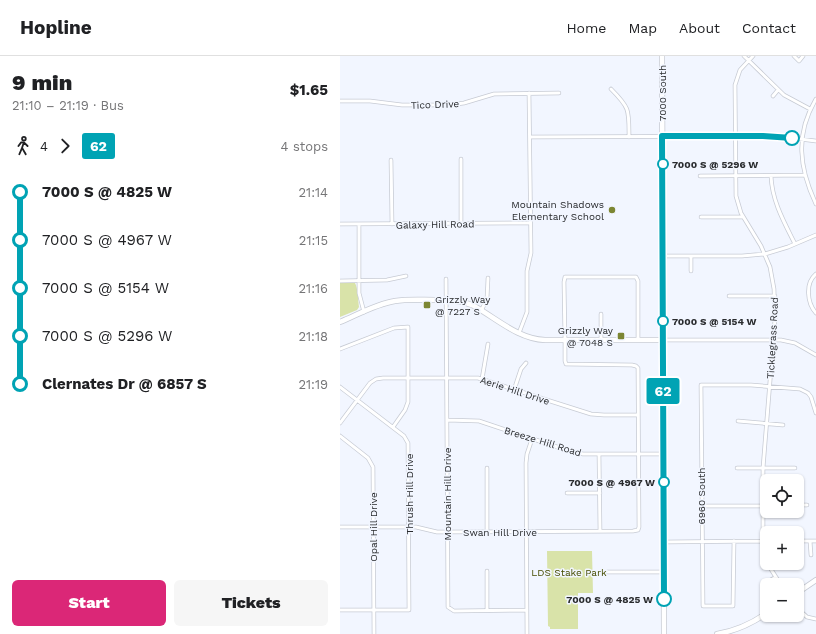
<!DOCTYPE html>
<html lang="en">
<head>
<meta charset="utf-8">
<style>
  :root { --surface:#fff; --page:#f6f6f6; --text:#202124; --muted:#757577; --line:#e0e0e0; --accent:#db2777 }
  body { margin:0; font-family:"Work Sans",sans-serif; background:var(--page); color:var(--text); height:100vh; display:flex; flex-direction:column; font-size:15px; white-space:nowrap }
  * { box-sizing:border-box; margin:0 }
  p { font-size:13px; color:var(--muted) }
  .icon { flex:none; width:22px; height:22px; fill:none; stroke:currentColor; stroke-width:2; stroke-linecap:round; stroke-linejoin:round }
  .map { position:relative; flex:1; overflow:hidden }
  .sheet { display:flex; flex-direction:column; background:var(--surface); width:340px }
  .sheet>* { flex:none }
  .badge { padding:0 8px; border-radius:3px; font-size:14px; line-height:26px }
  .fabs { position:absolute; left:420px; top:418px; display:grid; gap:8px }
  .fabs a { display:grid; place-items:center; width:44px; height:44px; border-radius:6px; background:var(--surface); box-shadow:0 1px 3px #0004; font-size:20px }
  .map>.badge { position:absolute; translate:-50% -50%; box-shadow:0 0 0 2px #fff }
  .legs { display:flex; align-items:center; gap:6px; height:44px; padding:0 12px; font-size:13px }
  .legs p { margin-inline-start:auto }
  .head { display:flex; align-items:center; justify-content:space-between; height:68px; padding:0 12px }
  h1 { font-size:22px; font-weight:800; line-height:30px }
  .primary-button { display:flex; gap:8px; margin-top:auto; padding:8px 12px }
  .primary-button a { flex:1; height:46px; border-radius:6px; background:var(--accent); color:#fff; font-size:16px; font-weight:800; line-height:46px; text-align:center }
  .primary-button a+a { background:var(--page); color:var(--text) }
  ul { padding:0 12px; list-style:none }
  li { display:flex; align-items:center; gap:14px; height:48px; font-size:15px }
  li i { display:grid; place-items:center; width:6px; height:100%; margin:0 5px; background:currentColor }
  li i::after { content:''; width:10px; height:10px; margin:-5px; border:3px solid; border-radius:50%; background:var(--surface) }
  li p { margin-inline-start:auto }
  li:first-child i { background:linear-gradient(#0000 50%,currentColor 0) }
  li:last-child i { background:linear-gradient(currentColor 50%,#0000 0) }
  header { display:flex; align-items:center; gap:24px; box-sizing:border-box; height:56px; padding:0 20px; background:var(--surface); border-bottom:1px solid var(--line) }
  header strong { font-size:19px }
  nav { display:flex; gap:22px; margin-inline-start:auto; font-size:14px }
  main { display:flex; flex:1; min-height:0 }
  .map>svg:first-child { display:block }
</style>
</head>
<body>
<header>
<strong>Hopline</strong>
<nav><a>Home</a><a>Map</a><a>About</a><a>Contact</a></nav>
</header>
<main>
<section class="sheet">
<div class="head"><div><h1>9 min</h1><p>21:10 – 21:19 · Bus</p></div><b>$1.65</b></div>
<div class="legs"><svg class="icon" aria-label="walk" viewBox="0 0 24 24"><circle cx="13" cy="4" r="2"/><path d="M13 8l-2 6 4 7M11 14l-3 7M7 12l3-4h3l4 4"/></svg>4<svg class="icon" aria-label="forward" viewBox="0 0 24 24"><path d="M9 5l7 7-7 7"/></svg><b class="badge" style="background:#00a3b4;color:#fff">62</b><p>4 stops</p></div>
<ul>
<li><i style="color:#00a3b4"></i><b>7000 S @ 4825 W</b><p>21:14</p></li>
<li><i style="color:#00a3b4"></i><span>7000 S @ 4967 W</span><p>21:15</p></li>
<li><i style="color:#00a3b4"></i><span>7000 S @ 5154 W</span><p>21:16</p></li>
<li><i style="color:#00a3b4"></i><span>7000 S @ 5296 W</span><p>21:18</p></li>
<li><i style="color:#00a3b4"></i><b>Clernates Dr @ 6857 S</b><p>21:19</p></li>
</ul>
<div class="primary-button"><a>Start</a><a>Tickets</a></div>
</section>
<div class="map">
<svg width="476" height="578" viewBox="0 0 476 578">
  <rect width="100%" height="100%" fill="#f2f6ff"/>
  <!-- green -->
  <path fill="#d9e3a9" d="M0,226L15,227C18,232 18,244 19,251L17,254L0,261Z
    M207,495H252L253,537H238V573H210V571L208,570Z"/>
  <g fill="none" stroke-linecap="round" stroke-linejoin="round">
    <!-- street casing -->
    <g stroke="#c7cbd4" stroke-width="4.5">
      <path id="street" d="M404,0L444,39L470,53
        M413,0L400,14L395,29L396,140L401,157L421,190L430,211L434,233L435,263L423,412V491L427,506
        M454,0L459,5L463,0
        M271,33C290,52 289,54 289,81
        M433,40L438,34
        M476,43C455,78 459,112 476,148
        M0,45H30L62,49H109L124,47L154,38L219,37
        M190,81L423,80L444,81L476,85
        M121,103V168
        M51,104L52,168
        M360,120L465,119
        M431,120C432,145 444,166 455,188
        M361,161H403
        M0,168L190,167
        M19,168V237L24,256
        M323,200H402L425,198L448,191L476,179
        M351,200V215
        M476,218C465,227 467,247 476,257
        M106,223L108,551L114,555L187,554
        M0,225L47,224L66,220
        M389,240H435
        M141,255L147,243L148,222
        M261,258V284
        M179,277L187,256V215L191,197L189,37
        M323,284H441L455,287L476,299
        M0,293L54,272L68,271V346L65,354L53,371
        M142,323L148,288
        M0,331L64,380L68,387L69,554H0
        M174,334L181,313L186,307
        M107,364L139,365L226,394L243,398H324
        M398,365L443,369
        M0,367L30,327L36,323L43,322H138L251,358L264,359H298
        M0,380L28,402L33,411L34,578
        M259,398L260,475
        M147,412V476
        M397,412H455
        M227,437H260
        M457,449H467
        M361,450H427
        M0,471H76L97,476L293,475L298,474L299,471L298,312L296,310L292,309L226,308L225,305V284L224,226L225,221H296L298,225V284
        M394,485L393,550H363L361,329H411L460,333L468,337L471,341L476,357
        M457,485H476
        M470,485L471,499
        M324,486L427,485
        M427,507L441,529
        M147,515V554
        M267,516H324
        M429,525L436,521
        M457,552L467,561L476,563
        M187,578L186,407L187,398L192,383"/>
    </g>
    <!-- secondary casing -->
    <g stroke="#c7cbd4" stroke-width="6">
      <path id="secondary" d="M322,0L324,578
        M0,266C17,259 36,248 55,245C68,243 81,244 95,244C108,244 121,244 134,250C156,262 178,283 205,284H323
        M457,537L476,524
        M377,578C396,575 411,568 427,557"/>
    </g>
    <!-- street -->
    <use href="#street" stroke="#fff" stroke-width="3"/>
    <!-- secondary -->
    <use href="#secondary" stroke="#fff" stroke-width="4.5"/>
  </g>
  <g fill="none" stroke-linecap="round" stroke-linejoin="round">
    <!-- line-1 casing -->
    <g stroke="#fff" stroke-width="9">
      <path id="line-1" d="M324,543L322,80H423L452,82"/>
    </g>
    <!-- line-1 -->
    <use href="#line-1" stroke="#00a3b4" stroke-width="6"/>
  </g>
  <!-- markers -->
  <g fill="#fff" stroke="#00a3b4" stroke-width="2">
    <circle cx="452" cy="82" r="7"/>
    <circle cx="323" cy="108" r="5"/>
    <circle cx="323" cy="265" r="5"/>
    <circle cx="324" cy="426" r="5"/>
    <circle cx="324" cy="543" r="7"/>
  </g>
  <g fill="#7c8633" stroke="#f2f6ff" stroke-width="1.5">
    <circle cx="272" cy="154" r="4"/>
    <rect x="83" y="245" width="8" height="8" rx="2"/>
    <rect x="277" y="276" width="8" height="8" rx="2"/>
  </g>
  <g text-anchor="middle" stroke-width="3" stroke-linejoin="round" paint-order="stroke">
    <!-- street labels -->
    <g font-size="10" fill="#292b2e" stroke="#f2f6ff">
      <text transform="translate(322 37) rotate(-90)" y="4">7000 South</text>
      <text transform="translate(95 48) rotate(-2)" y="4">Tico Drive</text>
      <text transform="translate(95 168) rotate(-1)" y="4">Galaxy Hill Road</text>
      <text transform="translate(432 282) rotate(-87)" y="4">Ticklegrass Road</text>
      <text transform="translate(175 334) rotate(18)" y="4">Aerie Hill Drive</text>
      <text transform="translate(203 385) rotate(17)" y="4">Breeze Hill Road</text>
      <text transform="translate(69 438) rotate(-90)" y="4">Thrush Hill Drive</text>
      <text transform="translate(107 438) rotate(-90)" y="4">Mountain Hill Drive</text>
      <text transform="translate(361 440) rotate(-90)" y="4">6960 South</text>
      <text transform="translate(33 471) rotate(-90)" y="4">Opal Hill Drive</text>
      <text x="160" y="480">Swan Hill Drive</text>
    </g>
    <!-- stop labels -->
    <g font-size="10" font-weight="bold" fill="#292b2e" stroke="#f2f6ff" text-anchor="start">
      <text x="332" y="112">7000 S @ 5296 W</text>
      <text x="332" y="269">7000 S @ 5154 W</text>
      <text x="315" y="430" text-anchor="end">7000 S @ 4967 W</text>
      <text x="313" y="547" text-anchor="end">7000 S @ 4825 W</text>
    </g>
    <!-- poi labels -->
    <g font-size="10" fill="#292b2e" stroke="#f2f6ff" text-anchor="end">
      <text x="264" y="152">Mountain Shadows<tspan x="264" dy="12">Elementary School</tspan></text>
      <text x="95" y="247" text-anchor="start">Grizzly Way<tspan x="95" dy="12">@ 7227 S</tspan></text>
      <text x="273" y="278">Grizzly Way<tspan x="273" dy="12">@ 7048 S</tspan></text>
    </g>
    <!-- park labels -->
    <g font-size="10" fill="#464d02" stroke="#f2f6ff">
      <text x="229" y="520">LDS Stake Park</text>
    </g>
  </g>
</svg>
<div class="fabs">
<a><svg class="icon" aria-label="locate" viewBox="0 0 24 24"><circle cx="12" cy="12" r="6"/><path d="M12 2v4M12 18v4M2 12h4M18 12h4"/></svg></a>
<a>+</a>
<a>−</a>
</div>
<b class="badge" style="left:323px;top:335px;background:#00a3b4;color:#fff">62</b>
</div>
</main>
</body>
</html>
